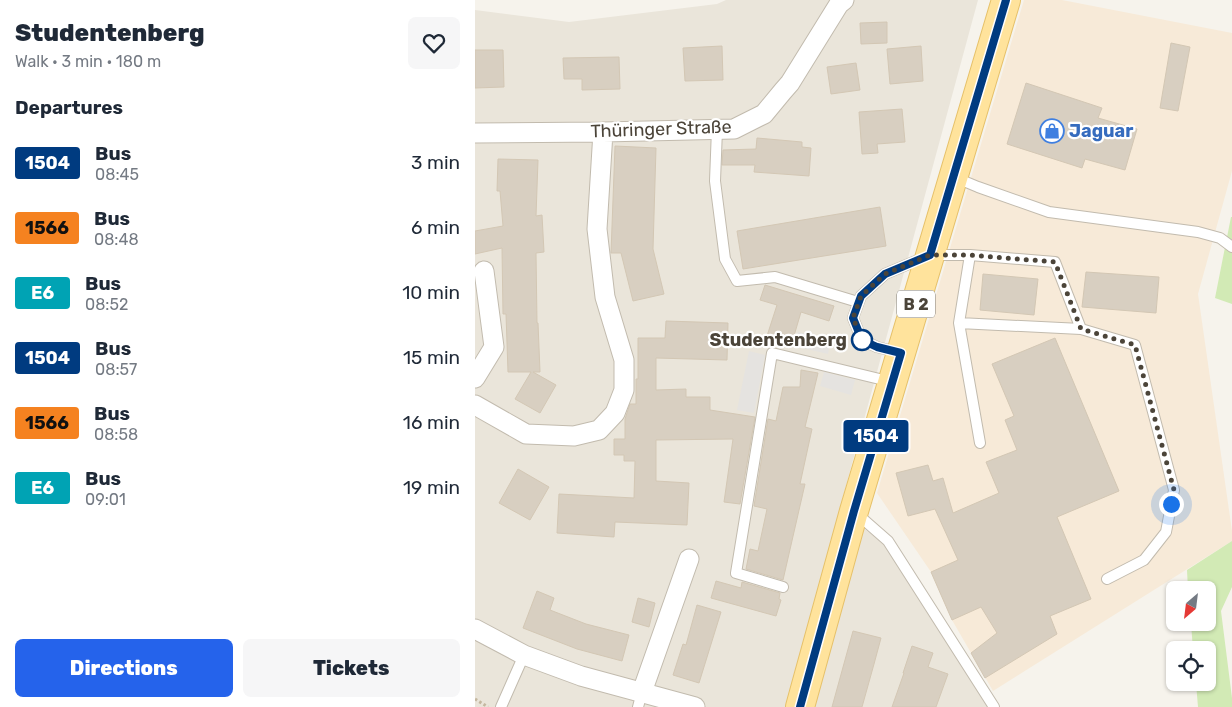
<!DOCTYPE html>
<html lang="en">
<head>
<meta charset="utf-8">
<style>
  :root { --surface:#fff; --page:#f6f6f7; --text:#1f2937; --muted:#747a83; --accent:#2563eb }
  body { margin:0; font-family:Rubik,sans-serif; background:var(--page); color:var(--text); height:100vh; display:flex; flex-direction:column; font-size:19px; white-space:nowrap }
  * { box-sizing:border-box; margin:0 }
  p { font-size:16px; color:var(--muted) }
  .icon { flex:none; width:28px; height:28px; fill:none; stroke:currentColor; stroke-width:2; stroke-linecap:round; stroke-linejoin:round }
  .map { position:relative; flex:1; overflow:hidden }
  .sheet { display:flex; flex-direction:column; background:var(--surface); width:475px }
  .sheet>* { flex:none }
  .badge { padding:0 10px; border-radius:4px; font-size:18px; line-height:32px }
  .needle { width:32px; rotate:208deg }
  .fabs { position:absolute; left:691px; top:581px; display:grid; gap:10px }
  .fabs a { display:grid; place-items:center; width:50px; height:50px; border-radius:8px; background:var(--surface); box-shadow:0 1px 4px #0004; font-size:25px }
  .you { position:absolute; width:25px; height:25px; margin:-12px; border:4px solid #fff; border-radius:50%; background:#1a73e8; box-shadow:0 0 0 8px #1a73e833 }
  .map>.badge { position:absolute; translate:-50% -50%; box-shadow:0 0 0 2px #fff }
  h2 { padding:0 15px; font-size:19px; line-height:45px }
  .round { display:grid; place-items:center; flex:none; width:52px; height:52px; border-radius:8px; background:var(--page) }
  .overview { display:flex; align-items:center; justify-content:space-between; height:85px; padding:0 15px }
  h1 { font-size:24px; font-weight:800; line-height:38px }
  .primary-button { display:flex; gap:10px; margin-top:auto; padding:10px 15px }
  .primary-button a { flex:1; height:58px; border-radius:8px; background:var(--accent); color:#fff; font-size:20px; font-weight:800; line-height:58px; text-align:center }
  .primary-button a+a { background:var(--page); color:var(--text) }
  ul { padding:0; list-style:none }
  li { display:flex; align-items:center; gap:15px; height:65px; padding:0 15px }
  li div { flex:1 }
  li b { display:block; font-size:19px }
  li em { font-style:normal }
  li .badge { min-width:55px; font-weight:700; text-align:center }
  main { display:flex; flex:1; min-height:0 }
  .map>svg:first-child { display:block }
</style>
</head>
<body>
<main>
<section class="sheet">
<div class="overview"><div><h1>Studentenberg</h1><p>Walk · 3 min · 180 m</p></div><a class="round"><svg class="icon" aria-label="heart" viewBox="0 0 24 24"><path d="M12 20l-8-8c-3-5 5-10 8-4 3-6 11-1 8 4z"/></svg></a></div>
<h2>Departures</h2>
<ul>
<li><span class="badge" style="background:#003b80;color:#fff">1504</span><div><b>Bus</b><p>08:45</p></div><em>3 min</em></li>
<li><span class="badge" style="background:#f58220;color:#111">1566</span><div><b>Bus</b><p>08:48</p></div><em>6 min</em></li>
<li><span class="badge" style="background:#00a3b4;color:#fff">E6</span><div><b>Bus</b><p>08:52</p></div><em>10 min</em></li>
<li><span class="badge" style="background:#003b80;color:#fff">1504</span><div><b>Bus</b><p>08:57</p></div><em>15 min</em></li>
<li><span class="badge" style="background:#f58220;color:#111">1566</span><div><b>Bus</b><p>08:58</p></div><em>16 min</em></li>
<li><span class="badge" style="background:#00a3b4;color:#fff">E6</span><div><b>Bus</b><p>09:01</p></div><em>19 min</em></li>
</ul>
<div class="primary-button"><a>Directions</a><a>Tickets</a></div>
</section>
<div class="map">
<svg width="757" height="707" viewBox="0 0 757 707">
  <rect width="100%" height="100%" fill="#f6f3ec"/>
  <!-- residential -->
  <path fill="#eae5da" d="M251,0H503L311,707H0V10L94,22L242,4Z
    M388,528L419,550L515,707H340Z"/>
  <!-- commercial -->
  <path fill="#f7ead8" d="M549,0H587L757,33V171L723,294L757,531V541L518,691L477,620L456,572L402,493Z"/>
  <!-- green -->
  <path fill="#d2eab5" d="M756,217H757V304L740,298Z
    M757,541V587L746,611L757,698V707H723L721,683L732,682V650H718L716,623L732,622V590H713L712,570Z"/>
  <!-- parking -->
  <path fill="#e5e3e0" d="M323,332L356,340L353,354L319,346Z
    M274,351L290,355L279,413L262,410Z
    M349,372L380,380L376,395L345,386Z"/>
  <!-- building -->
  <path fill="#d8cfc1" stroke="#d3c7b4" d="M412,22V43L386,44L385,23Z
    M696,43L715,47L703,111L685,108Z
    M247,46L248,80L210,81L208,48Z
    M446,46L448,81L415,84L412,49Z
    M0,50H28L29,87L0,88Z
    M144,57L145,89L107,90V79H89L88,58Z
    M381,63L385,90L356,94L352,67Z
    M551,83L627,108L623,118L662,129L650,170L610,159L607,168L532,144Z
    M427,109L430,142L402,144L403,153L387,154L384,112Z
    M282,138L327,142V147L336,148L334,176L279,172L280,165H247L248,150L281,149Z
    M140,146L181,148L178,249L189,294L158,301L146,253H136Z
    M23,159L63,160L61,216L67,215L69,252L61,253L62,323H63L65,372H58L81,385L65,413L40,399L56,372H33L31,314H28L27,248L0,254V231L28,226L25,191H22Z
    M405,207L411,246L268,269L262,231Z
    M611,272L684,277L681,313L607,307Z
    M508,274L563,279L559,315L505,310Z
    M290,285L359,306L354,321L326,312L316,346L291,339L302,305L285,300Z
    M191,321L253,323L252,360L181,358V390L211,389V397H235V410L280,417L265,504L249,502L258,439L181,440V481L214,483L212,525L140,522L139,537L82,533L84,494L159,498L160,461H149V455H139V439H150V419L155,404H161V379H163V338H190Z
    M580,338L644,491L582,517L616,599L575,616L582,634L510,678L496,653L522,633L506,607L477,620L456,572L483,560L460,509L433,516L421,473L453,465L458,481L468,478L478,513L524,493L511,462L542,450L530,420L539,416L517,364Z
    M326,370L343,373L330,427L337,429L325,484H330L308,580L271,569L275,549L283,551L292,509L279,506L293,419L301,421L308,387H325Z
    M43,469L74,487L55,520L24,503Z
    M241,581L266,588L267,582L305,593L304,599L306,600L301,616L236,598Z
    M62,591L79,598L75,610L111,624L154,635L147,661L102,649L48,628Z
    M163,598L180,603L174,627L157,622Z
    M222,605L246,612L224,683L198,675L208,644L211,645Z
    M378,631L406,638L399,664L387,707H357Z
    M437,646L458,653L453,667L473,674L461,707H417L429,673H428Z"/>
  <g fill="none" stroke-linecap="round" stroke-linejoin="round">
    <!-- service casing -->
    <g stroke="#c2bbae" stroke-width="12">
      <path id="service" d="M242,129L240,181L250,259L262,281L300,277L383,302
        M479,177L503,187L574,212L723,232L745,238L757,247
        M495,255L580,262L606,329
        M484,323L505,443
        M426,353L402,347L387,340L378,318L386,296L410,274L455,255H495L484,323L606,329L660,345L699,490L691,532L669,560L632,579
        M381,513L413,541L519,707
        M308,587L261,573L297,353L417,382
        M26,707L49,655
        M163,707L167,692"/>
    </g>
    <!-- minor casing -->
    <g stroke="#c2bbae" stroke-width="21">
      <path id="minor" d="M0,133L128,132L259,129L289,114L308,91L315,83L364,4L369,0
        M0,378L19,347L9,271
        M0,405L51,434L99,436L124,430L140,413L149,390V360L130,297L122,229L128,132
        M0,629L49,655L106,676L220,707
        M167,692L214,559"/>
    </g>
    <!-- primary casing -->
    <g stroke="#e6c16a" stroke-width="30">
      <path id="primary" d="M325,707L379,511L531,0"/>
    </g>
    <!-- path -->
    <path stroke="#c4b79f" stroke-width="3" stroke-dasharray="2.5 2.5" stroke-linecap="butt" d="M0,699L13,707"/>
    <!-- service -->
    <use href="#service" stroke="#fff" stroke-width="10"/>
    <!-- minor -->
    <use href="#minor" stroke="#fff" stroke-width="19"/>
    <!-- primary -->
    <use href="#primary" stroke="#ffe39c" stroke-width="28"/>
  </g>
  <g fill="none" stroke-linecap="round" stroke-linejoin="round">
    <!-- line casing -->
    <g stroke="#fff" stroke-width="11">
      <path id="line" d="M325,707L379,511L426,353L402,347L387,340L378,318L386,296L410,274L455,255L531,0"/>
    </g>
    <!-- line -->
    <use href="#line" stroke="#003b80" stroke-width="8"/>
    <!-- walk -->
    <path stroke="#4b4439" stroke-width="5" stroke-dasharray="0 9" d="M387,340L378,318L386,296L410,274L455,255H495L580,262L606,329L660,345L699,490L696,504"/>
  </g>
  <!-- icons -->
  <defs>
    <g id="shop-ring" transform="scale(1.25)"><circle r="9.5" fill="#fff" stroke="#3f7fe0" stroke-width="1.5"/><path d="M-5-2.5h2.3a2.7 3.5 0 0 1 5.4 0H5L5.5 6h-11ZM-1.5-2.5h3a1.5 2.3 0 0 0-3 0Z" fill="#3f7fe0"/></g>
  </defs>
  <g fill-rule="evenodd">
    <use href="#shop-ring" x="577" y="131"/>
  </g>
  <!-- markers -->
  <circle fill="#fff" stroke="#003b80" stroke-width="2.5" cx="387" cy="340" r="10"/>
  <g text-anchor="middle" stroke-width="4.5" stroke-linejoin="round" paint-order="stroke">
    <!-- shield labels -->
    <rect fill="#fff" stroke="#817c74" stroke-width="1" x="422" y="290.5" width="38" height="27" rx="4"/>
    <g font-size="16" font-weight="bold" fill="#4b4439">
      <text x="441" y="310">B 2</text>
    </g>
    <!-- street labels -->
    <g font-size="18" fill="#4b4439" stroke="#fff">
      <text transform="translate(186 129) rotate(-2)" y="6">Thüringer Straße</text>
    </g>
    <!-- shop labels -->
    <g font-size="18" font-weight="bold" fill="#366cbe" stroke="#fff" text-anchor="start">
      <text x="594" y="137">Jaguar</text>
    </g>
    <!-- stop labels -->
    <g font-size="18" font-weight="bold" fill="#4b4439" stroke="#fff" text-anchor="end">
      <text x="372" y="346">Studentenberg</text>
    </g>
  </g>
</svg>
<div class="fabs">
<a><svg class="needle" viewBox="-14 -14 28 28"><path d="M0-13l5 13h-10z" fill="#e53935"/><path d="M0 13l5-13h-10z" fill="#747a83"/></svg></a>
<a><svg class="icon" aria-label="locate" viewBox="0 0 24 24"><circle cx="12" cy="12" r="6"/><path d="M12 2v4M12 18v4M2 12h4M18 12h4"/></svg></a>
</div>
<div class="you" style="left:696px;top:504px"></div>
<b class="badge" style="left:401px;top:436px;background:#003b80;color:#fff">1504</b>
</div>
</main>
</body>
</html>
